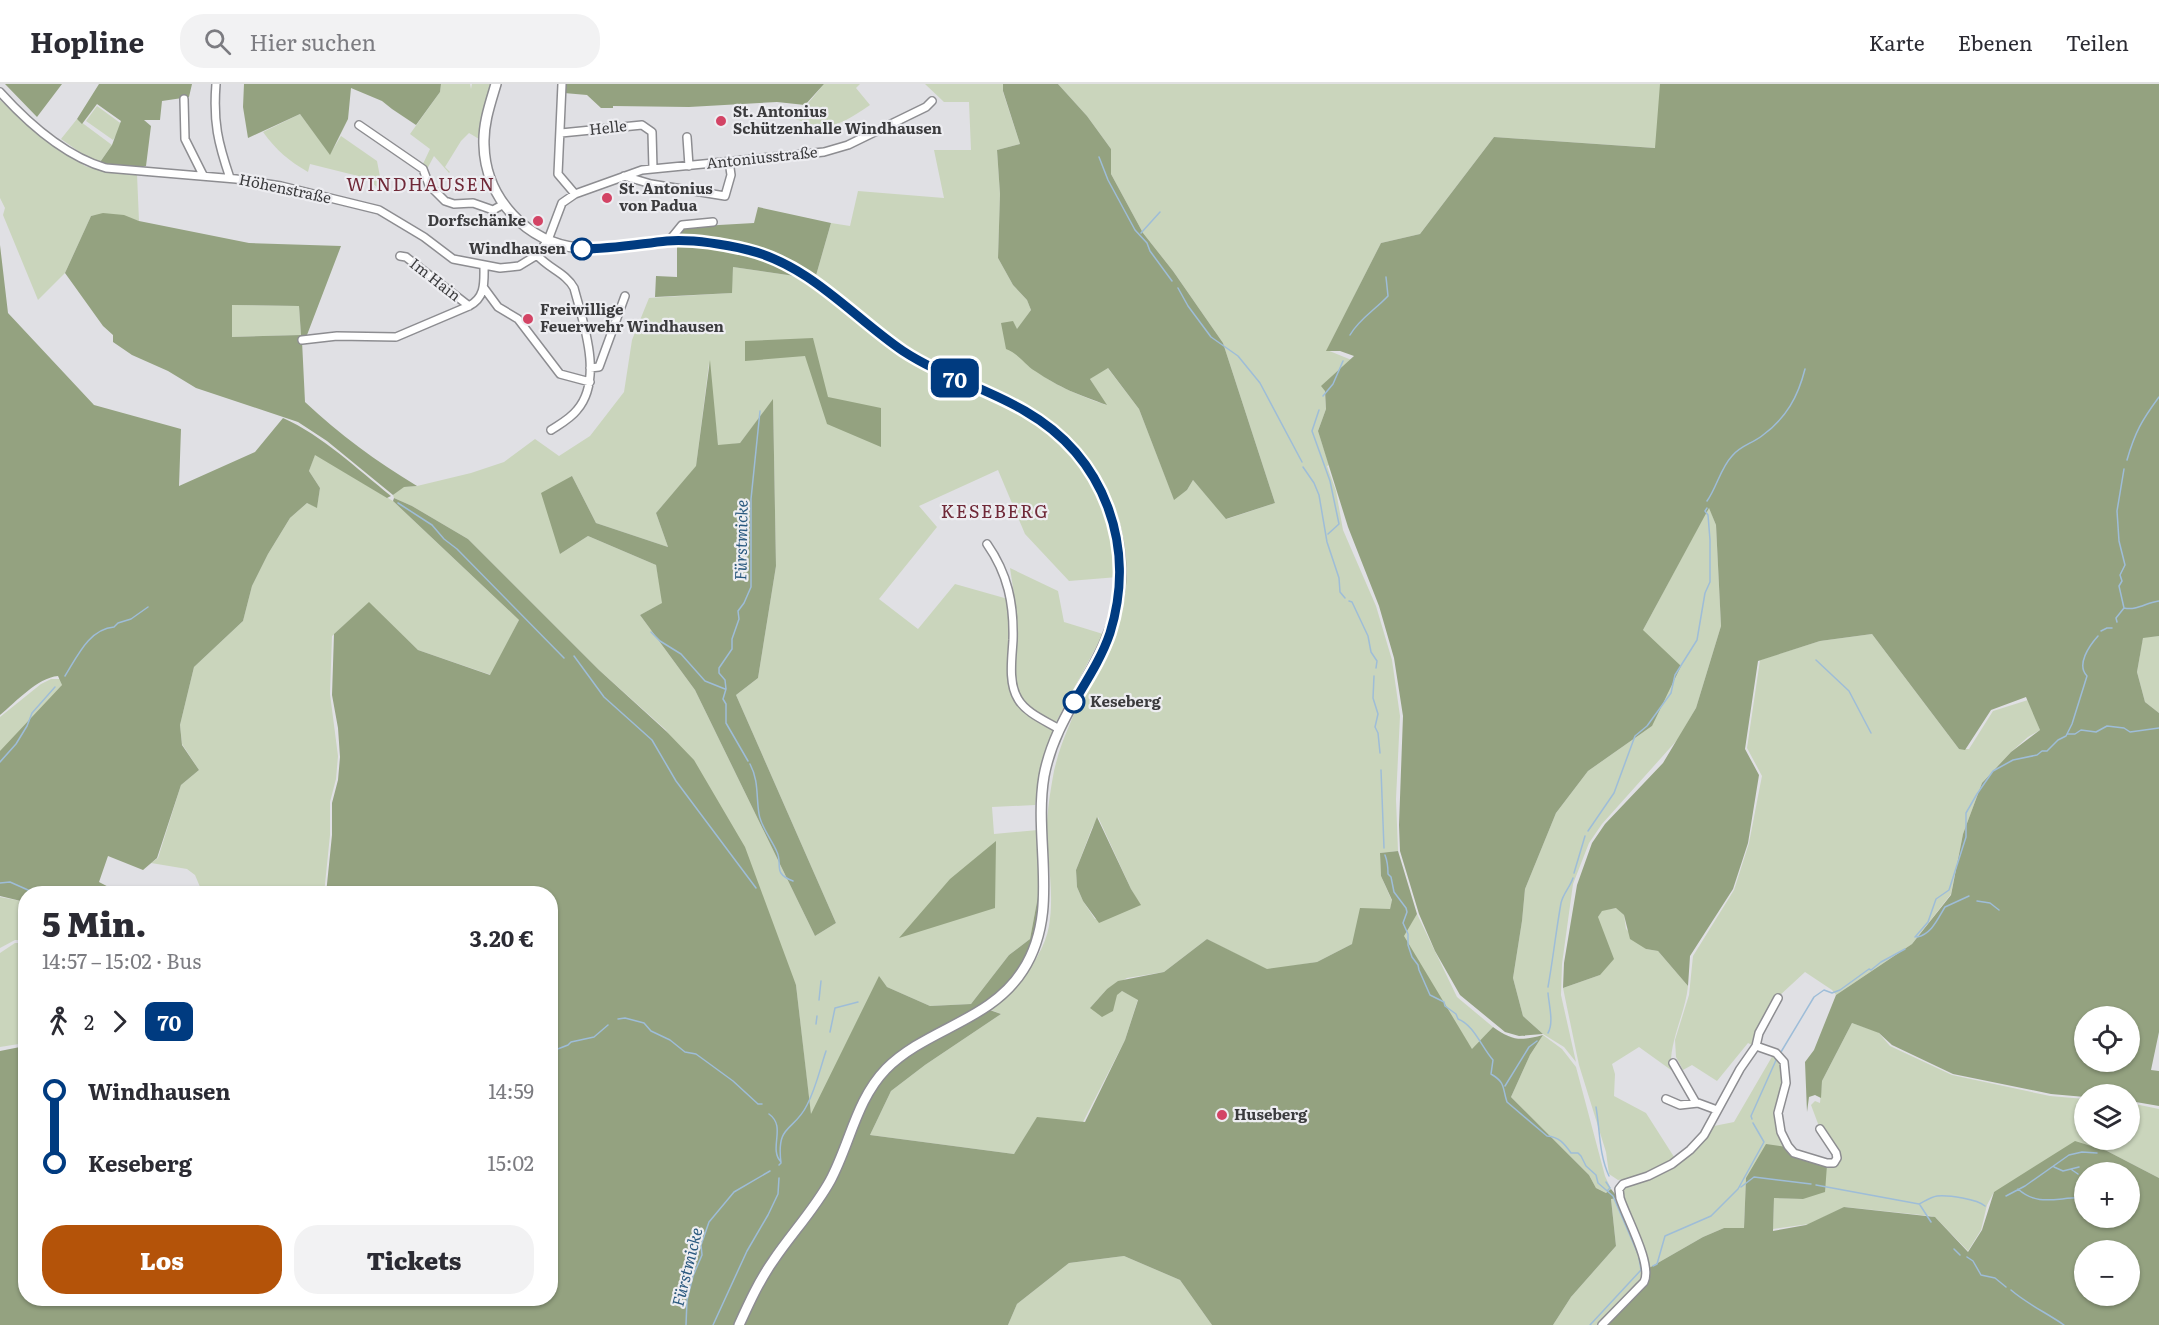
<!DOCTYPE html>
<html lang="de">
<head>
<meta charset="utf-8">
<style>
  :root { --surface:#fff; --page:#f2f2f3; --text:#2b2b33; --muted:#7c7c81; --line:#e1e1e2; --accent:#b45309 }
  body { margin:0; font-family:Literata,serif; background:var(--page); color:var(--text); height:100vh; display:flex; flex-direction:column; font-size:22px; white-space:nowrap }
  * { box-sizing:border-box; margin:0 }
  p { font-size:20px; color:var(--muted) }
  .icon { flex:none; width:33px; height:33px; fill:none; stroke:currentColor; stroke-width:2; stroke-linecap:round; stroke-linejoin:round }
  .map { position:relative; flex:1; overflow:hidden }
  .details { position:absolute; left:18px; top:802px; width:540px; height:420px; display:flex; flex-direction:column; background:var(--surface); border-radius:24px; box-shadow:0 2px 4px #0004 }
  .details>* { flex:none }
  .badge { padding:0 12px; border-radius:9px; font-size:21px; line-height:39px }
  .tools { position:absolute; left:2074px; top:922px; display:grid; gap:12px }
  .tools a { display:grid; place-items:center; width:66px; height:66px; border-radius:50%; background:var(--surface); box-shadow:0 2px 4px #0004; font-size:30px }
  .map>.badge { position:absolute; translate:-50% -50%; box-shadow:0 0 0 3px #fff }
  .legs { display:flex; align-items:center; gap:9px; height:66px; padding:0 24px; font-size:20px }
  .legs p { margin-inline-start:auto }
  .overview { display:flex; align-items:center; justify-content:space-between; height:102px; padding:0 24px }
  h1 { font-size:33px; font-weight:800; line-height:45px }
  .action { display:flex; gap:12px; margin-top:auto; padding:12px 24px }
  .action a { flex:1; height:69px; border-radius:24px; background:var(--accent); color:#fff; font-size:24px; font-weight:800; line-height:69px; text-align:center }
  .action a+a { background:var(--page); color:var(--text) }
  ul { padding:0 24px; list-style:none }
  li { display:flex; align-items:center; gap:21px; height:72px; font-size:22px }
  li i { display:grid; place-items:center; width:9px; height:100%; margin:0 8px; background:currentColor }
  li i::after { content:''; width:15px; height:15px; margin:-8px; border:4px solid; border-radius:50%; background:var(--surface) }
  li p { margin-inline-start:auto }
  li:first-child i { background:linear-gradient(#0000 50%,currentColor 0) }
  li:last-child i { background:linear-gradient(currentColor 50%,#0000 0) }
  header { display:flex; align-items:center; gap:36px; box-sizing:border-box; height:84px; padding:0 30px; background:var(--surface); border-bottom:2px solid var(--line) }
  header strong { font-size:28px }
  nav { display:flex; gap:33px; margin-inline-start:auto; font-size:21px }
  .search { width:420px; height:54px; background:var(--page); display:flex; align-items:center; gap:15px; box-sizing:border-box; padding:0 21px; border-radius:24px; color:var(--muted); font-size:22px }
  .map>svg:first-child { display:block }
</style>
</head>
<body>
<header>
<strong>Hopline</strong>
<div class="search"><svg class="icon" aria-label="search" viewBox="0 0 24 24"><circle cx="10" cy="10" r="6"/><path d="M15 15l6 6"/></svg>Hier suchen</div>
<nav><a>Karte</a><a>Ebenen</a><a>Teilen</a></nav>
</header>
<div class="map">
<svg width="2159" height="1241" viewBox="0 0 2159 1241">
  <rect width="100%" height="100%" fill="#e0e0e4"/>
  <!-- green -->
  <path fill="#cad5bc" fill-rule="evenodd" d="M441,0H470L471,5L472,0H493L479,55L469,49L461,57L445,83L450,88L449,89L434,72L426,87L422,82L430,65L410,50L440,8Z
    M824,0H860L856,4L870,21C840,41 831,48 795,35Z
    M925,0H1003V8L1020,60L997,66L1000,110L998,174L1013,201L1027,216L1031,226L1017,246L1016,269C1043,297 1070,308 1106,321L1090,295L1107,283L1139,325L1174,415L1187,406L1193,396L1227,435L1275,419L1223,259L1173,187L1143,149L1111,90V65L1087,32L1058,0H1660L1661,8L1656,64L1494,53L1420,150L1381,159L1327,266L1354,277L1325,307L1326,325L1318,347L1329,381L1327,382L1336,407L1343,446L1376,522L1392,576L1400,632L1396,715L1398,767L1380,769L1381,792L1392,817L1390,825L1352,860L1317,878L1267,886L1207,855L1164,888L1127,894L1107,905L1090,924L1122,907L1138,915L1125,956L1083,1038L1037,1034L1014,1070L870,1051L891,1007L925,981L1001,930L991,926C1015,908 1044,872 1049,842C1055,807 1046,771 1047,737C1048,721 1051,703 1054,687C1066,635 1097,590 1115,540C1120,528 1122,514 1125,501L1118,493L1069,497L1025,450L998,386L919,422L937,443L879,515L918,545L955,500L1015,517L1010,484L1058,507L1064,538L1103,550L1055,640L1042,679L1035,721L992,723L994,750L1038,746L1039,807L1030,855L1009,871L971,920L930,922L887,903L879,893L811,1032L796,901L666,646L599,586L468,455L412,422L394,414L393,411L403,403L417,402L471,389L504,378L535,355L559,372L590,352L624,308L632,256L649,214L731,209L733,183L815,195L831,139L850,142L858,107L944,114L934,66H971L969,18H944ZM709,279L718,362L740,359L773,316L776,482L758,594L736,611L836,839L815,852L695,606L640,531L663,519L656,481L588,452L560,470L572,392L596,439L668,463L656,429L696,383ZM1098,733L1131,805L1140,821L1095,835L1083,817L1077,803L1076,786L1092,744Z
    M0,16L42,52L85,82L104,87L137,90L139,137C123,131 108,128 91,132L65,189L38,216L3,131L5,124L0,114Z
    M97,22L123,41L113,56L86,37Z
    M300,30L330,70L341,52L377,77L381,98H389L383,108L366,94L310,80L308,88C289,77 276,66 263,48Z
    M77,35L112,61L98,81L61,55Z
    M231,221L299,222L301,251L231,253Z
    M315,370L393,417L519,536L491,591L418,566L369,519L332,552L330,610L338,672L336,695L330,718V751L324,810H203L195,791L187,785L151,779L158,774L181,701L199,686L182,660L180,641L194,583L243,537L252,502L268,470L290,434L307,419L317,423L320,404L309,387Z
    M1709,423L1716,441L1721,542L1696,624L1678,655L1602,740L1589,759L1573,800L1562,880L1561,911L1576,978L1564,963L1543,950L1523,932L1513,894L1522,837L1525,805L1556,729L1588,687L1652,642L1643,546Z
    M1872,550L1959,665H1969L1993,627L2028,616L2040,646L2028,653L2011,668L1982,699L1963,750L1951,810L1912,860L1836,911L1832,906L1805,888L1777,914L1752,961L1748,959L1717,997L1692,981L1683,986L1676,973L1675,956L1689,911L1693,872L1734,806L1749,759L1759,707L1762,692L1747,664L1760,576L1820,557Z
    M2159,552V629L2145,618L2137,588L2143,553Z
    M51,595H60L62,601L0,718V633L41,600Z
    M0,813L26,818L25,856H15L0,864Z
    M1617,824L1624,831L1626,845L1646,865L1658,867L1688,902C1685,931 1669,956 1671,986L1639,963L1612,980L1615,990L1614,1012L1646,1029L1676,1076L1648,1091L1618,1096L1609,1090L1606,1068L1579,981L1563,904L1600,891L1598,833L1602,826Z
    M1417,830L1457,913L1493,943L1472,966L1403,852Z
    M15,859H25V959L0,963V869Z
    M1852,939L1878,948L1890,962L1952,991L2050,1012L2085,1015V1056H2130V1019L2159,1025V1094L2107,1067L1994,1108L1987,1121L1981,1146L1968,1167L1936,1134L1931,1132L1845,1123L1809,1140L1773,1145L1774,1114L1803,1115L1827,1081H1837L1838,1074L1820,1045L1811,1021L1815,1017L1820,1019L1822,997Z
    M1543,951L1562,965L1576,983L1605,1092L1611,1105L1606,1109L1596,1104L1589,1091L1511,1013L1530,971Z
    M1773,971L1779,974L1786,998L1777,1031L1787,1063L1746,1094L1744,1144H1724L1703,1153L1649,1184L1622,1111L1623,1105L1629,1100L1675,1080L1709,1043L1734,1038Z
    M1618,1114L1643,1177L1644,1194L1636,1199L1598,1241H1553L1571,1213L1616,1162L1611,1115Z
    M1124,1172L1180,1196L1212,1241H1008L1017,1220L1069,1179Z"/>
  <!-- forest -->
  <path fill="#94a280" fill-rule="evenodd" d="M5,0H62L37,33Z
    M99,0H192L189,13L162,17L160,36H144L151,42L146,82L139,84L98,81L112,61L121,37L97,20L82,40L77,35Z
    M244,0H441L440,8L416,41L392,25L382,17L351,4L348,35L330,71L300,30L248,54L243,23Z
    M564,0H824L805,21L777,18L689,23L613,22V24H601L587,11L564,9Z
    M1003,0H1058L1087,32L1111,65V90L1143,149L1173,187L1223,259L1275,419L1226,435L1193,396L1187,406L1174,416L1139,325L1108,284L1090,295L1107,321C1079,311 1060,304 1035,287C1024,280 1019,270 1006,265L1001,239L1013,237L1017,245L1031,226L1027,216L1013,201L998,174L1000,110L997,66L1020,60L1003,7Z
    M1660,0H2159V552L2143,554L2137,588L2145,618L2159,629V948L2151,986L2159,987V1022L2130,1017V1011H2085V1013L2051,1010L1953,990L1892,961L1879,949L1852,939L1822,997L1821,1014L1815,1011L1809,1013L1807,1028L1805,978L1814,966L1836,911L1912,860L1951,811L1963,750L1982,699L2011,668L2040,646L2026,613L1991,626L1965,666L1959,665L1872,550L1820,557L1758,577L1745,665L1759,691L1748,759L1733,805L1690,872L1688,902L1658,867L1646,865L1630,855L1624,831L1616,824L1602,827L1598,833L1614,875L1600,891L1563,904L1564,879L1577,801L1592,759L1605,740L1663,679L1696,624L1721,542L1716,441L1709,424L1643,546L1681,582L1652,642L1588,687L1556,729L1525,805L1522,837L1513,894L1523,932L1543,950L1519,952L1505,948L1460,911L1435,867L1419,830L1400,767L1399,741L1403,632L1394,574L1379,522L1348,443L1318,347L1326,325L1325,307L1321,302L1354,272L1340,267H1326L1381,159L1420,150L1494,53L1655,64ZM2085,933H2130V978H2085Z
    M758,123L831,139L815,195L733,183L732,209L655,213L656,192L677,193V154L684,143L754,139Z
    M103,129L124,131L139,137L249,159L341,162L307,251L302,257L305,318C340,351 376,377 417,402L404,403L393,411L327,357L298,338L196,304L168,287L132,271L113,258V251L103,242L65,189L91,132ZM232,221L299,222L301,251L232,253Z
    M0,161L8,229L94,321L181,345L179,402L255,368L283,334C323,352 356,384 391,412L387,414L315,371L309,387L320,404L317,424L307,419L290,434L268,470L252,502L243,537L194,583L180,641L182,661L199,686L181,701L157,774L143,786L108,772L99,798L122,810H26L25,818L0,812V667L62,601L58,592C37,594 16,618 0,631Z
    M813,254L828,313L881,324V363L827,340L805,272L745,277V257Z
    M710,276L718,361L740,359L773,315L776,482L758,594L736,611L836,839L815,852L695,606L640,531L662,519L656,481L588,452L560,470L541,409L572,392L596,439L668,463L656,429L696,382Z
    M394,414L412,422L468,455L599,586L666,647L694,676L745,763L796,901L811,1030L879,892L887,903L930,922L971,920L1009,871L1030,855L1039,807C1037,833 1036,862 1020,884C1010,898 998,911 987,925L1001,930L925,981L891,1007L870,1051L1014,1070L1037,1033L1085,1038L1125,956L1138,916L1122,907L1117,911L1113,927L1102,933L1090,924L1107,905L1118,897L1164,888L1207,855L1267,885L1317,878L1352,860L1360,824L1390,825L1392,816L1381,792L1380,769L1398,767L1417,830L1404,852L1472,965L1493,943C1513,957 1520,957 1543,951L1530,971L1511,1013L1589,1091L1596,1104L1606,1109L1611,1105L1618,1114L1611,1115L1616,1162L1571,1213L1553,1241H1212L1180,1196L1124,1172L1069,1179L1017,1220L1008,1241H0V967L25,962L26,1215H550V810H326L332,751V719L338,696L340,673L338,644L332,611L334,550L369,518L418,566L490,591L519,536L393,417Z
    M1097,733L1131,805L1141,821L1099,839L1083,817L1077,803L1076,786Z
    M996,757L995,824L899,854L950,795Z
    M2075,1057L2107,1067L2159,1094V1241H1598L1636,1199L1644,1194L1649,1184L1703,1153L1724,1144H1744L1746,1094L1766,1060L1787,1063L1827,1081L1825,1108L1803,1115L1774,1114L1773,1147L1806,1141L1844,1123L1935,1133L1968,1168L1982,1146L1994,1108ZM2085,1089H2130V1134H2085ZM2085,1167H2130V1212H2085Z"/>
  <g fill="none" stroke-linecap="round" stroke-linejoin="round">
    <!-- stream -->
    <path stroke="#9ebdd8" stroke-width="1.5" d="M1099,73L1108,96L1135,146L1147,159L1150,167L1172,197
      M1141,149L1160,128
      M1178,204L1188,222L1211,253L1238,272L1260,299L1302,378
      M1350,251C1359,235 1375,226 1388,212L1386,193
      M1323,312L1333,300L1343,277
      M1319,326L1312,347L1330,397L1339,440L1328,450
      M2127,376C2135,348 2142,336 2159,313
      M1303,383L1314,399L1319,411L1327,458L1339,494L1340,508L1345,514
      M1707,417C1717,403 1720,385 1732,372C1741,361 1752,360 1763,351C1786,334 1798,313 1805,285
      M398,419L432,441L444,455L457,465L564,574
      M1349,517L1352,518L1368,552L1371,568L1377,577L1376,584
      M2124,524C2137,527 2147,518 2159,517
      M2117,538L2116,534L2124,524L2119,502L2122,497L2120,491L2125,481L2119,457L2117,427L2124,385
      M2101,547L2107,544H2112
      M651,548L660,557L681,570L705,597L725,605
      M574,572L604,613L652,656L676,697L756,804
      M1816,576L1849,607L1871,649
      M65,592C77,573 89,545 114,543L118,539L131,535L148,523
      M1374,592L1373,614L1378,630L1375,643L1378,649L1380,669
      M2067,650H2075L2081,646L2096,648L2107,642L2124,644L2130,648L2159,644
      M748,677L726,639V620L723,615L726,605L725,596L719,589V584L732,565V555L739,535L738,527L744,519L751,503V415L760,327
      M0,678L16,660L27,642L32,629L55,603
      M750,680C759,697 756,712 759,730C761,743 772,756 777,768C783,781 772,789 793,797
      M1381,686L1384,764
      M1588,747L1614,709L1635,652L1647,642L1671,609L1675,591L1697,556L1705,509L1710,498V456L1708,431L1705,427L1707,424
      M1385,771C1387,776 1388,785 1388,790L1391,793L1394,808L1406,824L1407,828L1403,839L1408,850V861L1412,873L1418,881L1419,886L1430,911L1444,918L1445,922L1456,930L1458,935C1474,941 1482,964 1493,976L1491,990C1506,999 1502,1003 1507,1018L1547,1052C1559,1053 1564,1059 1571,1069H1578L1581,1072L1586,1082L1596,1091L1598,1099L1613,1112L1638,1170
      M1574,789L1585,752
      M0,799L10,798L37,810
      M1977,817L1990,819L1999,826
      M1915,853L1928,838L1936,815L1949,806L1966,753V729L1977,710L1993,687L2013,676L2037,671L2042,667H2047L2058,656L2066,652L2072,640L2087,592C2076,581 2089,562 2098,552
      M1917,853C1932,850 1938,834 1945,823L1969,812
      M1548,903C1553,875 1556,847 1561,819C1563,810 1570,803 1573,794
      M819,916L821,897
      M618,935L625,934L644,939L651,947L670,956L685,968L696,970L707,978L733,997L758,1020H762
      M816,940L817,932
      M830,948L835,924L858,918
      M1548,949C1554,939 1549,921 1548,909
      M550,968L568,961L571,958L594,953L608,941
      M1781,968L1814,913L1824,906L1832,909L1840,906L1869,885L1871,886L1881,878L1905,865
      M1505,1002L1529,963L1537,957
      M1596,1023C1600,1046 1599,1071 1609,1092
      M769,1030C787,1043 768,1064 781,1078
      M1752,1035L1751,1032L1777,974
      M779,1081L781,1079C776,1039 794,1048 807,1021C816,1004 820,985 826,967
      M2054,1083L2063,1087L2079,1083
      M2072,1086L2078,1090
      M1606,1098L1610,1104L1608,1106
      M1816,1101L1919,1120C1925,1117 1931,1113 1937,1112C1949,1111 1977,1115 1985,1122
      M1741,1103L1754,1093L1811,1100
      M2018,1105C2039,1124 2060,1112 2085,1114
      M2006,1112L2025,1102L2069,1071L2082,1068L2097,1069
      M1920,1121L1931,1138
      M1954,1165L1960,1171
      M1967,1173L1973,1177L1981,1191L1995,1194L2006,1203
      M1653,1182L1657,1180L1665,1152L1711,1132L1738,1105L1764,1058L1753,1039
      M2011,1206C2027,1220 2047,1229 2064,1241
      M686,1241L687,1216L693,1192L702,1171L701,1161L709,1138L734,1108L770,1087
      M713,1241L747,1167L768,1131L778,1110L779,1094
      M1590,1241L1641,1186L1639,1174"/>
    <!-- street casing -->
    <g stroke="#8d8d91" stroke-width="10">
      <path id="street" d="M216,0C213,38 218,59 230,94
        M562,0L558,90L575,110
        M0,8C28,39 65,72 106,84L236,95L281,102L379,126L424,153L453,175L500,184L519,182L537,171L548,156L562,119L575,110L642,86L824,68L848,61L926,23L932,17
        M184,15L185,55L203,91
        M359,41L423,85L429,101L445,117L454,120L473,119L493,126L504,120
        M561,49L642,41L652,48L653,85
        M687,53L689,82
        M624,92L651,100L725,112L731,91L729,77
        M669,157L682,141L713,138
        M537,171C549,185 566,189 574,204C583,238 604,295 577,326C570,335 560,340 551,346
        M400,172L406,173L469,222
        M484,204L498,223L518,235L560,290L590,298
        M302,256L337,252L396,253L469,222C486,213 484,198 484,181
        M590,284L599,283L625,212
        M987,460C1008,490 1014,520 1013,556C1012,574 1008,599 1018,615C1026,629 1046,637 1059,645
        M1756,962L1776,969L1784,978L1786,999L1778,1029L1781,1048L1788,1062L1794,1069L1827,1079H1834L1837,1074L1836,1069L1820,1045
        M1673,979L1696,1019
        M1666,1015L1680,1021L1698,1019L1717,1026
        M1602,1241L1644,1198C1653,1181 1626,1133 1620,1114L1619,1105L1623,1100L1648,1092L1672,1080L1690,1066L1704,1051L1740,985L1756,962L1759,949L1778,914"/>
    </g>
    <!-- secondary casing -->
    <g stroke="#8d8d91" stroke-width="12">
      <path id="secondary" d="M496,0C490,20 483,40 484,61C485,114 527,159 579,164C609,167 639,159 669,157C695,156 724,160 749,166C809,183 850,230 899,264C939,291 986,304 1027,328C1087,364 1126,432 1120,502C1113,577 1057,622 1044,692C1033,757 1061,827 1023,886C991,937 927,944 886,985C856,1016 850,1060 830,1097C814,1126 791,1150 773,1177C759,1197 749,1219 739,1241"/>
    </g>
    <!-- street -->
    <use href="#street" stroke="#fff" stroke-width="7"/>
    <!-- secondary -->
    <use href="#secondary" stroke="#fff" stroke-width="9"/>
  </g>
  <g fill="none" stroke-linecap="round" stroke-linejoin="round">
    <!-- line-1 casing -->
    <g stroke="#fff" stroke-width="14">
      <path id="line-1" d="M582,165C610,165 639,160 667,157C694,155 722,160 748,166C810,181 853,233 903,267C941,292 986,304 1025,327C1105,373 1137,462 1110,549C1102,573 1087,596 1074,618"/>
    </g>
    <!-- line-1 -->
    <use href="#line-1" stroke="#003b80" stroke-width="9"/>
  </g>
  <!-- markers -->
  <g fill="#d34465" stroke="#ededf1" stroke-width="2">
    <circle cx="721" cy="37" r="6"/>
    <circle cx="607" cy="114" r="6"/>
    <circle cx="538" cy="137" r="6"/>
    <circle cx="528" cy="235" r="6"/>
    <circle cx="1222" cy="1031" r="6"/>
  </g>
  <g fill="#fff" stroke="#003b80" stroke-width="3">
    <circle cx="582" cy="165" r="10"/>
    <circle cx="1074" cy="618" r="10"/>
  </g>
  <g text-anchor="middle" stroke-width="4.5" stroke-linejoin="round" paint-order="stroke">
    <!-- poi labels -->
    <g font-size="15" font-weight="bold" fill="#3b3b3d" stroke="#ededf1" text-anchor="start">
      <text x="733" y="33">St. Antonius<tspan x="733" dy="17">Schützenhalle Windhausen</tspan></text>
      <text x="619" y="110">St. Antonius<tspan x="619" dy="17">von Padua</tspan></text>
      <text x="526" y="142" text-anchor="end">Dorfschänke</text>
      <text x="540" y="231">Freiwillige<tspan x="540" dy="17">Feuerwehr Windhausen</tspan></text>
      <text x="1234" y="1036">Huseberg</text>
    </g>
    <!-- street labels -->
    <g font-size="15" fill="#3b3b3d" stroke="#ededf1">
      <text transform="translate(608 44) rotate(-6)" y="5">Helle</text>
      <text transform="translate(762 74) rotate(-6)" y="5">Antoniusstraße</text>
      <text transform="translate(285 105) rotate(12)" y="5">Höhenstraße</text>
      <text transform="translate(435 196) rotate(38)" y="5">Im Hain</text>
    </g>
    <!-- stop labels -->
    <g font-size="15" font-weight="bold" fill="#3b3b3d" stroke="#ededf1" text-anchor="end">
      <text x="566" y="170">Windhausen</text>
      <text x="1090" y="623" text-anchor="start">Keseberg</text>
    </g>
    <!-- water labels -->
    <g font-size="16" font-style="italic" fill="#2a597f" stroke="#ededf1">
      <text transform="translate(741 456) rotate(-89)" y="6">Fürstmicke</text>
      <text transform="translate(687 1183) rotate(-76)" y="6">Fürstmicke</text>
    </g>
    <!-- quarter labels -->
    <g font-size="18" letter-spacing="1.5" fill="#702938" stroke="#ededf1">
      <text x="421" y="107">WINDHAUSEN</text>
      <text x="995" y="434">KESEBERG</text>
    </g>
  </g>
</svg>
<div class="tools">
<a><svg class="icon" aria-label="locate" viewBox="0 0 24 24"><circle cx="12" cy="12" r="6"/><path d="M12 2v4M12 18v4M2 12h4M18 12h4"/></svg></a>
<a><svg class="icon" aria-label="layers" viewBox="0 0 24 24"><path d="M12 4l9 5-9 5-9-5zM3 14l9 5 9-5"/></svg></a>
<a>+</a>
<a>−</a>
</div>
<b class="badge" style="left:955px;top:294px;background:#003b80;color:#fff">70</b>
<section class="details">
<div class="overview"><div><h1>5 Min.</h1><p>14:57 – 15:02 · Bus</p></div><b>3.20 €</b></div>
<div class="legs"><svg class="icon" aria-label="walk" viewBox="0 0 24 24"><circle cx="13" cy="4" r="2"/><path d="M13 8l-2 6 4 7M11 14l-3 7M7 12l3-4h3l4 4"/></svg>2<svg class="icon" aria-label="forward" viewBox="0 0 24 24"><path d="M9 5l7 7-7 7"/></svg><b class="badge" style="background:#003b80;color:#fff">70</b></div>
<ul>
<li><i style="color:#003b80"></i><b>Windhausen</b><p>14:59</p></li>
<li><i style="color:#003b80"></i><b>Keseberg</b><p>15:02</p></li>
</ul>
<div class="action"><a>Los</a><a>Tickets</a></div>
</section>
</div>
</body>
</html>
